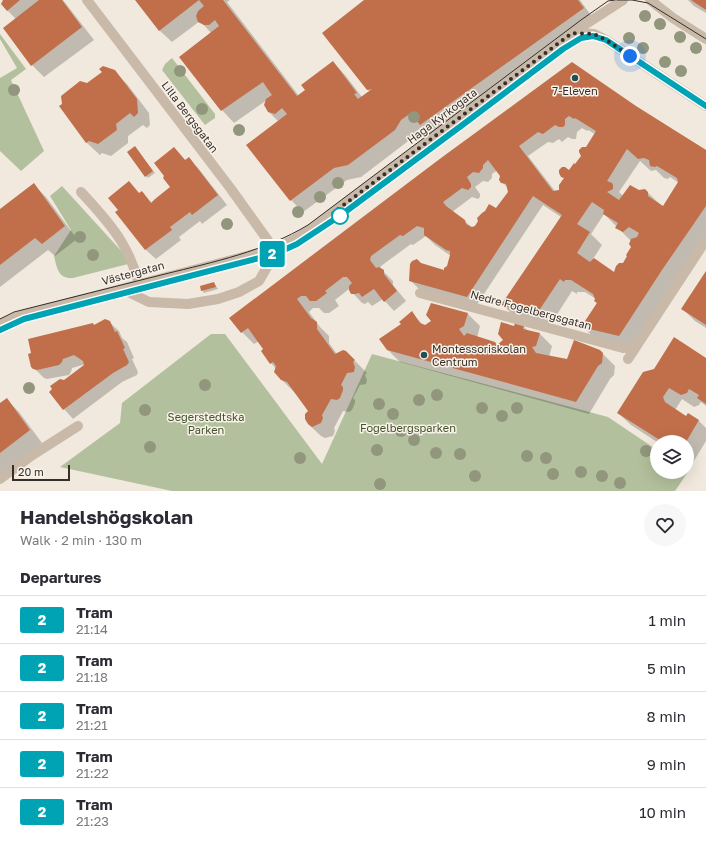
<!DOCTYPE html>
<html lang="en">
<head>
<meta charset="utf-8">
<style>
  :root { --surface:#fff; --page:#f7f7f7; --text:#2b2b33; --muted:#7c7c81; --line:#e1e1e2 }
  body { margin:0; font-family:"Golos Text",sans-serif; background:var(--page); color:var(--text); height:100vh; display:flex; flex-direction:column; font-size:15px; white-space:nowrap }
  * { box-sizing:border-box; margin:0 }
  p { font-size:13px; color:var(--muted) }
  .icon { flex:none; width:22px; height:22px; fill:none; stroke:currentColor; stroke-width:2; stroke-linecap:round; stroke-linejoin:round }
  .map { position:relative; height:491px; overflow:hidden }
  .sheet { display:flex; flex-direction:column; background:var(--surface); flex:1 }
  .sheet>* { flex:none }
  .badge { padding:0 8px; border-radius:3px; font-size:14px; line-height:26px }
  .tools { position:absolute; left:650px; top:435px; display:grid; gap:8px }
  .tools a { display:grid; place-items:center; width:44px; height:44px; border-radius:50%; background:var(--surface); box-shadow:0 4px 16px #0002; font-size:20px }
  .scale { position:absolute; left:12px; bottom:10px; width:58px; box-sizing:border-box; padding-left:4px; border:2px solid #362e29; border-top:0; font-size:11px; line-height:14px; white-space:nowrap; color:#362e29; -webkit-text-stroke:3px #f9f2e9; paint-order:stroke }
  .you { position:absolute; width:20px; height:20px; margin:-10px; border:3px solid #fff; border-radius:50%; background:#1a73e8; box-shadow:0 0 0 6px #1a73e833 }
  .map>.badge { position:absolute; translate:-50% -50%; box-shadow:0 0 0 2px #fff }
  h2 { padding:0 20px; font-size:15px; line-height:36px }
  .round { display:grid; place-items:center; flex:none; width:42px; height:42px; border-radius:21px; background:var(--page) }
  .head { display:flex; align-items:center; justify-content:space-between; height:68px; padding:0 20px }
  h1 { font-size:19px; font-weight:700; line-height:30px }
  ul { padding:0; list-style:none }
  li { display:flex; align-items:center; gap:12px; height:48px; padding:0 20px; border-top:1px solid var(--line) }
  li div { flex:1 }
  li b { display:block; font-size:15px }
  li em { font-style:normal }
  li .badge { min-width:44px; font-weight:700; text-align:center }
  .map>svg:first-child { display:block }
</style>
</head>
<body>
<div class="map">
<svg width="706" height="491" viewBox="0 0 706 491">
  <rect width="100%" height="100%" fill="#f1e9dd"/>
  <!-- green -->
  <path fill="#b2c09d" d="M0,34L26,69L11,80L44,151L21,171L0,151V78L17,68L0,39Z
    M172,58L215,114V118L205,125L162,70L165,64Z
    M62,186L124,254L128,264L73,278C58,279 57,268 54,256L71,230L50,196Z
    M211,334H225L322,464L372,354L608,417L657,450V472H688L675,491H172L60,467L120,423L122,403Z"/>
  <!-- shadow -->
  <path fill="#0003" fill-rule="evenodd" d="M4,0H63L94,40L44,77L32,65L16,19L7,10Z
    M136,0H230L227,2L299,96L306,90L333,62L345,75L362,97L370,92L368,90L366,0H580L595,21L433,137L423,126L414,133L407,142L361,177L347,180L303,212L291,200L278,121L269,112L267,100L234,123L222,110L180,57L211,33L200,21L172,42L159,30Z
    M688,0H706V13L694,6Z
    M114,71L127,84L149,113L150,125L147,128L143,125L128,136V143L111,156L102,153L100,155L87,143L61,107L88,84Z
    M525,98L635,107L706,150V236L632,348L595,339L583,326L597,303L595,301L596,299L585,292H577V294L572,291L549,327L515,317L503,305L561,217L543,205L476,306L420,290L410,280L421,264L446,272L448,266L451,256L435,245L426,236L413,245L411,244L381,266L380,268L393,281V285L406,301L394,311L383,299L372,306L368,302L365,304L362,303L349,289L335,300L339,306L329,313H324L319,308H313L309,312L320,327L329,336V343L337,354L346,352L367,373L365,375L367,380L366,384L360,385L353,398L355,400V403L352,410L349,412L343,411L334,428L335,431L333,436L325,438L321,436L308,424L309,411L294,392L282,380L276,369L262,352L265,349L259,341L254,344L242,332ZM582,128L587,131L588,130L595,134L587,148L582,173L569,171L562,177L565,179L560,190L555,191L528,156L548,142L553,143L559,139L562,142L568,137L572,139H576L577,132ZM640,161L651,171L656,170L664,178L668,179L670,177L679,183L663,207L645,190L623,196L619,192ZM498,170L501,175L502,182L508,188L509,192L496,209L472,228L464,220L452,212L472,197L478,199L480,197V194L475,187L483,181L488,182L492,178V174ZM604,214L631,241L632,246L624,264L615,273L593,259L602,245L591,234Z
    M174,148L186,161L188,159L198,168L227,205L202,224L200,221L179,237L181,240L156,259L146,250L117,212L142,192L152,203L172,188Z
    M137,150L155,173L148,178L146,176Z
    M34,185L46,197L77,239L55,256L48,250L0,287V210Z
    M706,273V328L695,321L683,309Z
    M214,283L218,289L204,293L202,290Z
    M412,313L424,326L468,314L480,326L477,338L497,346L505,340L515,327H524L528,331L540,334L552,346L549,357L567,361L600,351L615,366L614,375L610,379L589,414L400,362L388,350L402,325Z
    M109,322L119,331L122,338L127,342L134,358L132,359L138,372L137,375L122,382L73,419L64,409V381L86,364L72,368L71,372L69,375L47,379L44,378L32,366L95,326Z
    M706,359V406L701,402L699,405L694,407L682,399L675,410L686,417L688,414L699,421L706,428V441L692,464L687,461V442H657L631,425L618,413Z
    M7,400L19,412L42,443L0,475V405Z"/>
  <!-- building -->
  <path fill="#c16f4b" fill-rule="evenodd" d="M3,0H20L7,11L1,4Z
    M39,0H62L82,27L31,66L3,28Z
    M135,0H223L297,96L305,90L301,85L333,61L357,93L354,94L358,99L372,89L367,90L322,33L364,0H578L584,8L420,125L411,113L401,120L395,130L348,165L334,168L290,201L246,145L287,114L282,108L275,114L268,112L264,105L266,99L272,95L267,88L263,82L221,111L179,57L219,26L215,20L209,25H204L198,22L196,16L198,11L204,6L199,0L159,31Z
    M691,0H706V10Z
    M572,62L636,106L706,150V206L662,270L619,336L581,327L597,303L594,301L595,299L593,294L571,280H565L564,282L560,279L536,315L501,305L562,215L533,196L467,297L409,281L410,264L412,261L417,259L421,263L444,270V268L447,266L450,255V251L446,250L424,235V228L417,226L403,236L400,235L371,256L370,260L376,268L379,267L384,270V274L397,291L384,302L374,289L362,297L359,293L355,294H351L349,290V286L352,283L347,277H343L325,291L327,293L316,301H310L306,296H301L297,299L311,318L317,322V329L335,354L343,350L346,351L355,360L353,362L355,367L354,372L347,373L341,385L343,387V390L340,398L337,400L331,399L322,415L323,418L321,423L312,427L308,424L305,419V414L308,411L287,382L281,380L274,372L276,366L273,362L270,364L261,351L263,349L248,328L241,333L229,318L441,158ZM569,116L574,119L575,118L596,131L586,147H582L579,150V152L581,156L575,164L574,163L569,170L565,167H562L559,170V173L561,177L564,178L559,185V190L553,191L519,146L538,132L543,134L555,125L559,127H563L565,125V119ZM627,149L638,159L644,158L649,160L650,166L655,167L657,166L677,178L678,182L663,206L648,196V192L645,189L639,190L630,185L619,200L607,192L613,189V185L612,183L607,181ZM488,160L500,176L499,180L501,183L506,184L508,192L496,208L489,204L485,211L482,213L477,218L478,221L475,226L472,227L466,224L465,220L446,206L443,202L462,188L468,190L471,187V184L467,177L473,172L479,173L483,168V165ZM592,202L604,210L603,214L618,223L615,228L623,232L629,227L639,233L637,237L631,239L629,244L631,247L626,255L627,256L623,263H619L616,266L614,272L594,258L590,262L577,253L590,232L577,224Z
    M103,66L115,70L137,99L138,113L134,117L130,113L116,124L117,130L98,144L89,141L86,143L59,106L62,104L61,96L80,81L87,83L102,72L99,69Z
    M135,146L153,171L145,177L127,152Z
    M174,147L185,160L189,157L218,195L192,215L190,212L170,227L172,230L145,250L115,212L118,210L108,198L129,181L139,193L142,191L151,203L155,199L170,187L163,178L164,176L154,163Z
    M34,183L65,226L42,244L35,238L0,265V209Z
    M706,271V325L681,309Z
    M214,282L216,287L201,291L200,286Z
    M431,303L468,313L464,326L459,329L464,336L467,333L495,342L497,345L503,340L498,334L501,322L514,326L515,323L524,326L523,329L540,333L536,346L532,347L536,353L567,359L574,340L600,350L603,353L602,363L598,366L576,402L387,350L379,339L401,324L399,322L412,311L420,323L425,325L431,321L426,315Z
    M105,319L110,321L115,332L117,331L125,348L123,349L129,362L127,365L113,373L63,410L49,392L52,389L50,386L60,379L64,380L84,365L83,361L74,355L63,359L62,362L59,365L37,370L33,369L31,367L28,354L31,353L28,339L93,323L94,325Z
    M674,337L706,358V404L697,398L699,395L689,389L687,393L681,395L669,388L663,397L665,402L686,416L688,413L699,420L686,442H663L617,413L643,372L654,369Z
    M7,398L30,430L0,453V403Z"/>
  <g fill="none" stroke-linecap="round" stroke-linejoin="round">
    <!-- minor -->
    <path stroke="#c9b9a9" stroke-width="10" d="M87,0L231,189L274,249
      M650,0L673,18L706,39
      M572,33L594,34L606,40L706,106
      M81,192C95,207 110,223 121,241C129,254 135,269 139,284
      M122,289L149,302L188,304L218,299L239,292L259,281L275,253L274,249
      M420,293L623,348L635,346
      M0,324L22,315L274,249L295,239L308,231L572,33L623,0
      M628,359L706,240
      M0,479L31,456L78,426"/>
    <!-- tram -->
    <path stroke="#362e29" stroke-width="1" d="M617,0H632L648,3L706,39
      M0,319L14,312C64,299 115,287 165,274C214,262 265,251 308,225L581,20L608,1L615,0
      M0,330L24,319L275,253L297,244L341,215L475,116L563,49C581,38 584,33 606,40L706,106"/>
  </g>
  <!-- trees -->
  <g fill="#91967c">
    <circle cx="645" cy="16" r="6"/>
    <circle cx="660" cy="24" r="6"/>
    <circle cx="680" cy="37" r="6"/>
    <circle cx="629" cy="38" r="6"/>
    <circle cx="643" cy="48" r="6"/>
    <circle cx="696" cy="48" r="6"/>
    <circle cx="665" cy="62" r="6"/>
    <circle cx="180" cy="71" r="6"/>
    <circle cx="681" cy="71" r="6"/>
    <circle cx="14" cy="90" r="6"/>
    <circle cx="202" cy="109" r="6"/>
    <circle cx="414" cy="117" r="6"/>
    <circle cx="239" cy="130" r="6"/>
    <circle cx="338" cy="183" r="6"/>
    <circle cx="320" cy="197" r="6"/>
    <circle cx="298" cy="212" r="6"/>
    <circle cx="227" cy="224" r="6"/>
    <circle cx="80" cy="237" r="6"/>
    <circle cx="93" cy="255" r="6"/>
    <circle cx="205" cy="385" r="6"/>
    <circle cx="29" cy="388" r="6"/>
    <circle cx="437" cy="395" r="6"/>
    <circle cx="419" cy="400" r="6"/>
    <circle cx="379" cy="404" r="6"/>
    <circle cx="482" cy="408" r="6"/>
    <circle cx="517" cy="408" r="6"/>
    <circle cx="145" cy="410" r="6"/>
    <circle cx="393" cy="414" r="6"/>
    <circle cx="502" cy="416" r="6"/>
    <circle cx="401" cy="431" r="6"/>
    <circle cx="414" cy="440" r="6"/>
    <circle cx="150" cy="447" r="6"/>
    <circle cx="377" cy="450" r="6"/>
    <circle cx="646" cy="451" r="6"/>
    <circle cx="436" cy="453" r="6"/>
    <circle cx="460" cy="454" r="6"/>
    <circle cx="527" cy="456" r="6"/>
    <circle cx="300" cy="458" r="6"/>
    <circle cx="546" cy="458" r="6"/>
    <circle cx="581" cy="472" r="6"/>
    <circle cx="553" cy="474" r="6"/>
    <circle cx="475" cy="476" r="6"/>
    <circle cx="602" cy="476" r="6"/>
    <circle cx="620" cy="483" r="6"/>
    <circle cx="380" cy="484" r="6"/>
  </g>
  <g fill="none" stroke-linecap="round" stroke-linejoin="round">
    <!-- line casing -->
    <g stroke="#fff" stroke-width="9">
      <path id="line" d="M0,330L24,319L275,254L297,244L341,215L465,123L563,49L581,38L593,36L606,40L706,106"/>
    </g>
    <!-- line -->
    <use href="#line" stroke="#00a3b4" stroke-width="6"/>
    <!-- walk -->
    <path stroke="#362e29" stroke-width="4" stroke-dasharray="0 7.2" d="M340,216L333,213L572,33L594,34L606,40L630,56"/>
  </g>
  <!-- markers -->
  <g fill="#204f56" stroke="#f9f2e9" stroke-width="1.5">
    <circle cx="575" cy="78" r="4"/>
    <circle cx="424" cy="355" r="4"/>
  </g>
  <circle fill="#fff" stroke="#00a3b4" stroke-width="2" cx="340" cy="216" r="8"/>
  <g text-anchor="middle" stroke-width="3" stroke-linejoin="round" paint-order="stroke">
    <!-- poi labels -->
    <g font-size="11" fill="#362e29" stroke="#f9f2e9">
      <text x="575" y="95">7-Eleven</text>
      <text x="432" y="353" text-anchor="start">Montessoriskolan<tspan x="432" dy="13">Centrum</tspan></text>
    </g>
    <!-- street labels -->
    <g font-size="11" fill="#362e29" stroke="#f9f2e9">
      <text transform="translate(442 116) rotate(-37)" y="4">Haga Kyrkogata</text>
      <text transform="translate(190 117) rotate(53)" y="4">Lilla Bergsgatan</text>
      <text transform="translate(133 273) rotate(-15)" y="4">Västergatan</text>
      <text transform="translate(531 310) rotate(15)" y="4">Nedre Fogelbergsgatan</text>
    </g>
    <!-- park labels -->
    <g font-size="11" fill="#43532d" stroke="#f9f2e9">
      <text x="206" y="421">Segerstedtska<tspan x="206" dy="13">Parken</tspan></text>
      <text x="408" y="432">Fogelbergsparken</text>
    </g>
  </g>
</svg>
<div class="tools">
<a><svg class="icon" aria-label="layers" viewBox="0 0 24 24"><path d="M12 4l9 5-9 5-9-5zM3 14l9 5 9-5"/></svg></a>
</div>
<div class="scale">20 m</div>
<div class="you" style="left:630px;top:56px"></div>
<b class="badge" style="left:272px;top:254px;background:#00a3b4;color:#fff">2</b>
</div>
<section class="sheet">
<div class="head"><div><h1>Handelshögskolan</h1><p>Walk · 2 min · 130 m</p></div><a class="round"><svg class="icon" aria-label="heart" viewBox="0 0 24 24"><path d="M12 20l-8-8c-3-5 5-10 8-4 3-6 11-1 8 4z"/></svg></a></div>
<h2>Departures</h2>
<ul>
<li><span class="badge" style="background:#00a3b4;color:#fff">2</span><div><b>Tram</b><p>21:14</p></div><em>1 min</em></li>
<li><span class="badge" style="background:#00a3b4;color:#fff">2</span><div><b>Tram</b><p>21:18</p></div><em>5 min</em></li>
<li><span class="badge" style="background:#00a3b4;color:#fff">2</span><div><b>Tram</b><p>21:21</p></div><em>8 min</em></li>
<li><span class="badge" style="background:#00a3b4;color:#fff">2</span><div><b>Tram</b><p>21:22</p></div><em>9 min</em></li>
<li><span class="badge" style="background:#00a3b4;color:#fff">2</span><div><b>Tram</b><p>21:23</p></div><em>10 min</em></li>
</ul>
</section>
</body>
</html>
